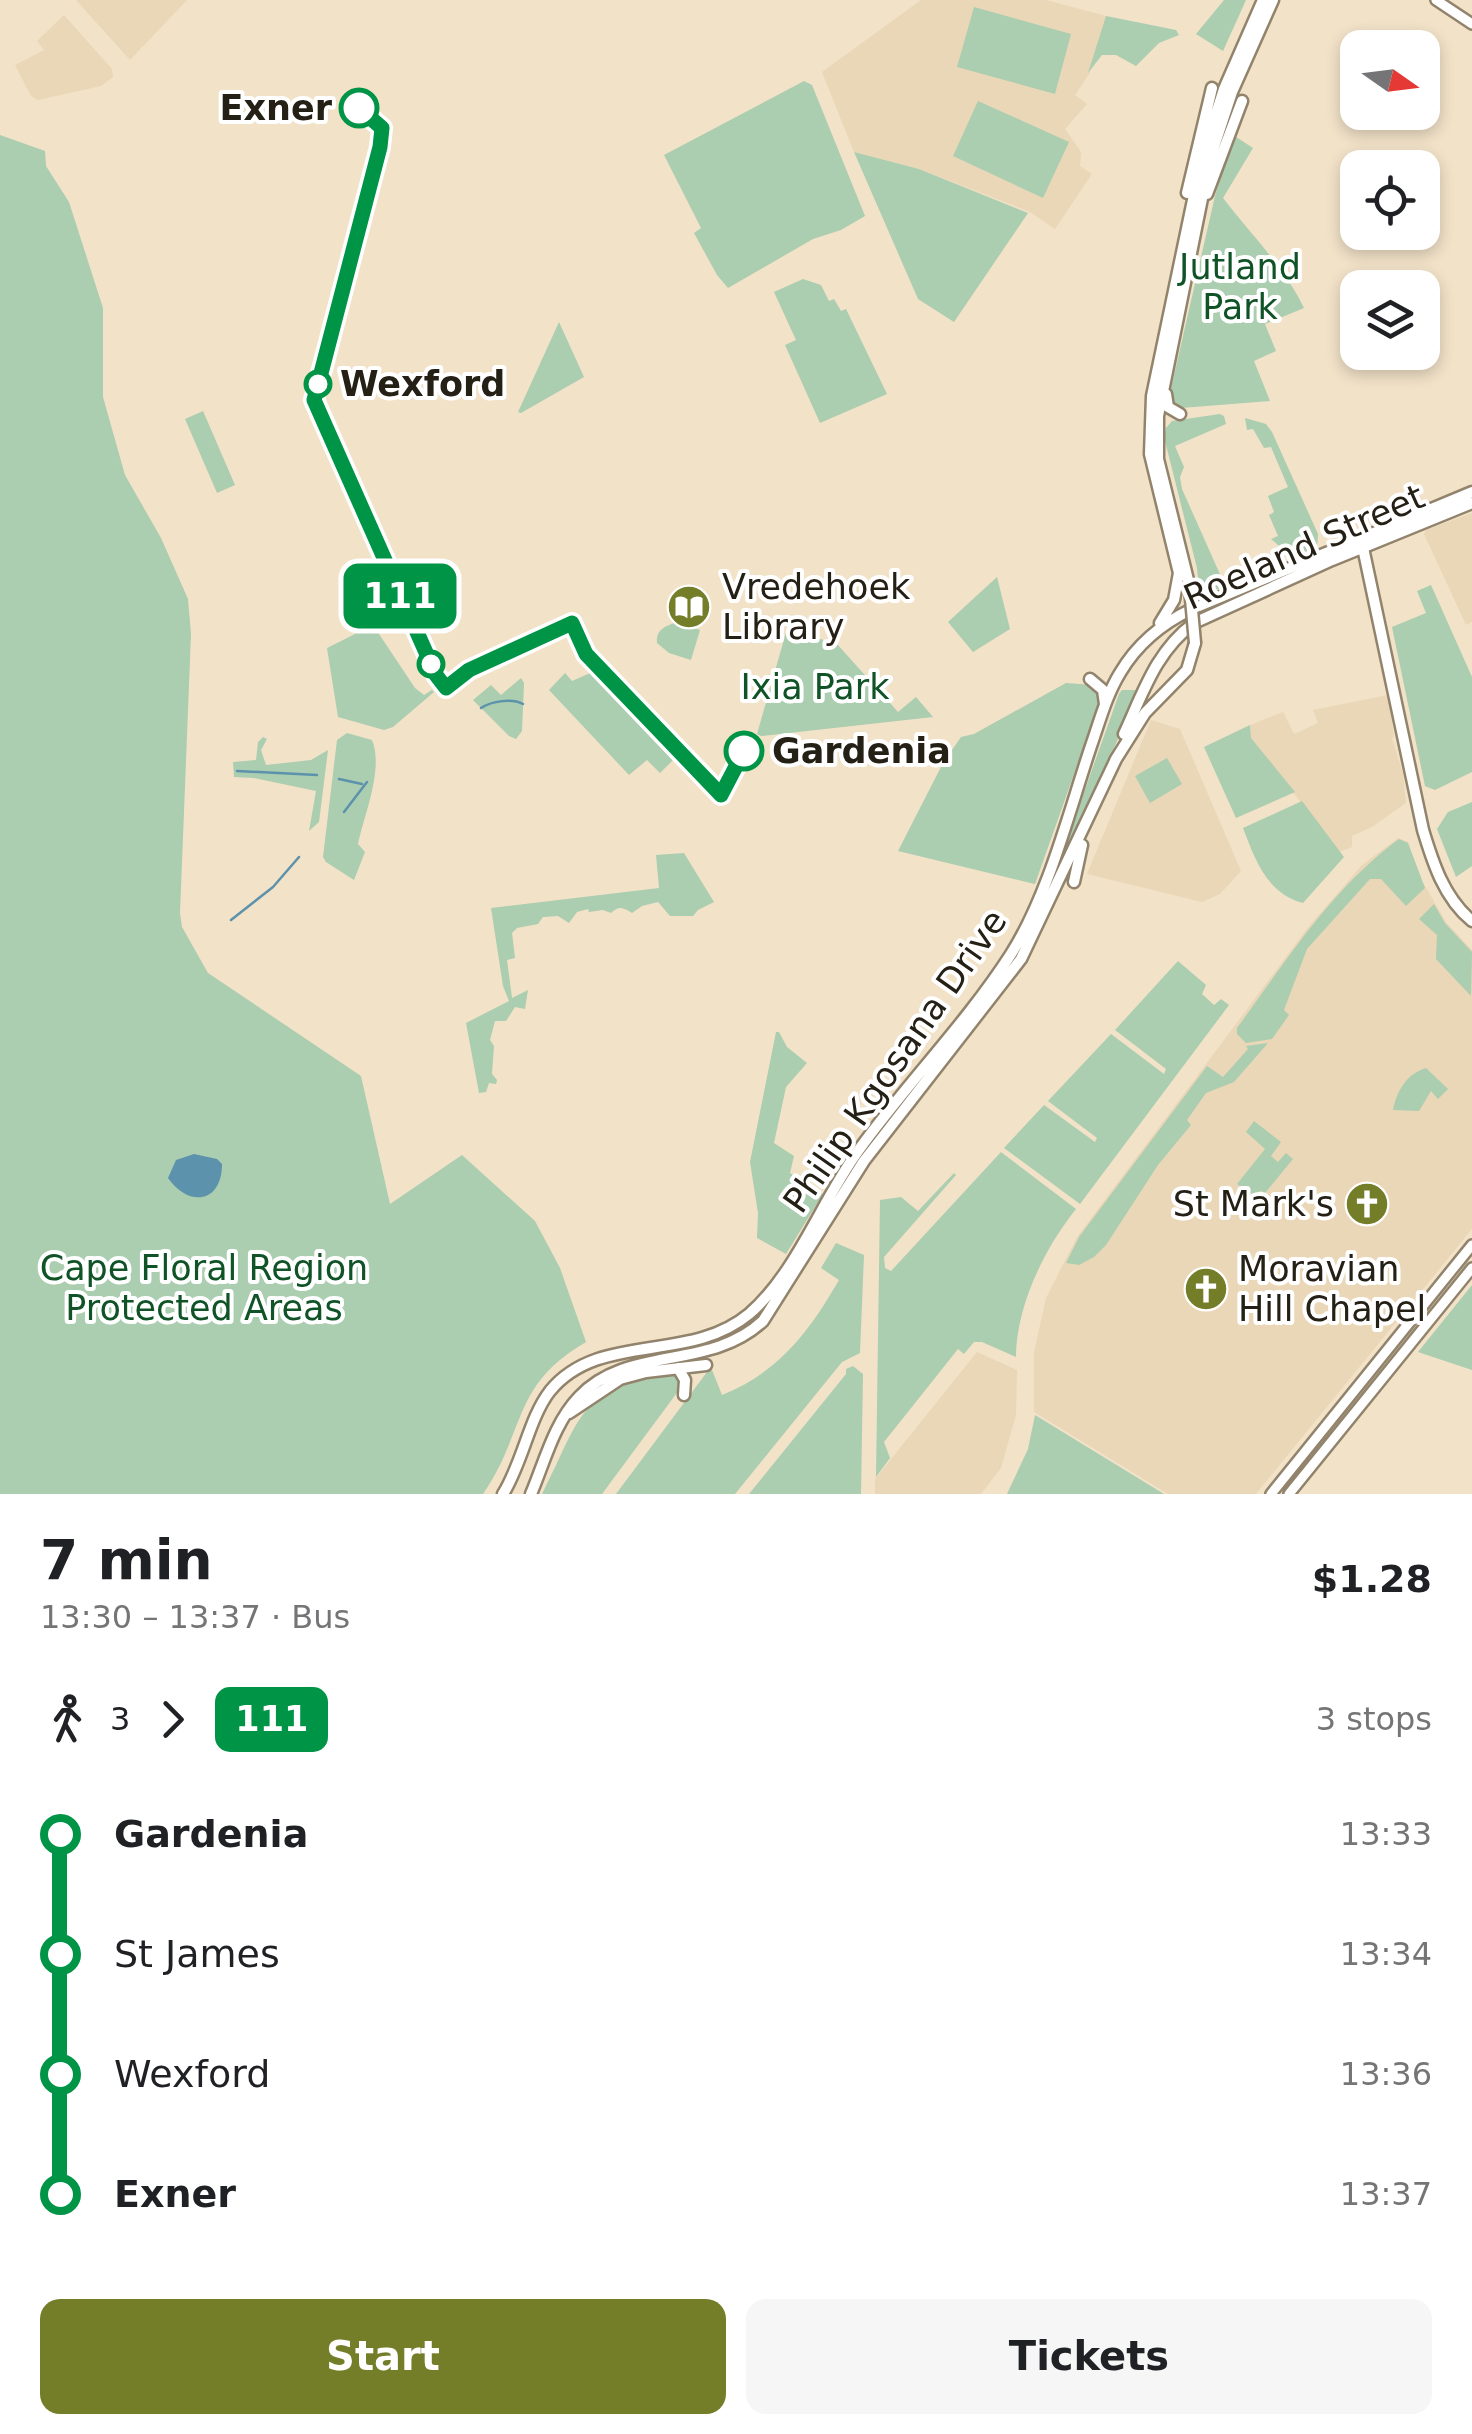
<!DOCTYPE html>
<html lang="en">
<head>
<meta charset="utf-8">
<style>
  :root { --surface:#fff; --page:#f6f6f6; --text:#202124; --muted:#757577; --accent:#747d28 }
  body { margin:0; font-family:"DejaVu Sans",sans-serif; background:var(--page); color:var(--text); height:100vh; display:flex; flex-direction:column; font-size:38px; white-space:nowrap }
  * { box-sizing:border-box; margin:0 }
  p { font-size:32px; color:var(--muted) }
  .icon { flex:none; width:55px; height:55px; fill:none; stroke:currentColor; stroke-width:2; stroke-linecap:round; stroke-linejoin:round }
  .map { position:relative; height:1494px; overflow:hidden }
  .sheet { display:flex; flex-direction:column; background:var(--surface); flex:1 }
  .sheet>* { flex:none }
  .badge { padding:0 20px; border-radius:15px; font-size:35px; line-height:65px }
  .needle { width:65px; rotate:104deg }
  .buttons { position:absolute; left:1340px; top:30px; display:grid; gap:20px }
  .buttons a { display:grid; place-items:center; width:100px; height:100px; border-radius:20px; background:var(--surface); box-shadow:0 5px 15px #0003; font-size:50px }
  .map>.badge { position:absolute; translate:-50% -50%; box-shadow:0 0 0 5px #fff }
  .legs { display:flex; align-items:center; gap:15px; height:110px; padding:0 40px; font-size:32px }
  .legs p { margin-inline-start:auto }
  .head { display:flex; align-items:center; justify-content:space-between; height:170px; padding:0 40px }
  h1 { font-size:55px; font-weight:700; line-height:75px }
  .button { display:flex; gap:20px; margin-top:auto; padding:20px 40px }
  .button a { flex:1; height:115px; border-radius:20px; background:var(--accent); color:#fff; font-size:40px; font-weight:700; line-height:115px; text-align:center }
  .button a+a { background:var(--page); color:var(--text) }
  ul { padding:0 40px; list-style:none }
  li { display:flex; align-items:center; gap:35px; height:120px; font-size:38px }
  li i { display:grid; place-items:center; width:15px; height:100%; margin:0 12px; background:currentColor }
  li i::after { content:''; width:25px; height:25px; margin:-12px; border:8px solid; border-radius:50%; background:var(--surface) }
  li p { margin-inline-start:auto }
  li:first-child i { background:linear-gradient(#0000 50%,currentColor 0) }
  li:last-child i { background:linear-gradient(currentColor 50%,#0000 0) }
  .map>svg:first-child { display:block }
</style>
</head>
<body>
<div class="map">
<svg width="1472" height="1494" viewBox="0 0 1472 1494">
  <rect width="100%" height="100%" fill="#f2e2c8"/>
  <!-- built -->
  <path fill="#ead7b7" d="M76,0H187L130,60Z
    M921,0H1046L1106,16L1089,74L1075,95L1087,104L1065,129L1081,152L1080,166L1092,174L1055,229L1030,212L919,169L854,152L822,72Z
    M64,15L112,69L113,77L101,86L38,100L31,96L15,65L44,50L37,41Z
    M1472,513V622L1466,625L1424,534L1426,530Z
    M1388,695L1394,737L1392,738L1403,774L1406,803L1372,827L1352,836V847L1339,852L1251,738L1250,725L1283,712L1294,734L1318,723L1313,710Z
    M1151,720L1180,729L1241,871L1220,894L1202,902L1087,874Z
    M1398,838L1408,842L1418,874L1446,922L1472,950V1229L1256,1494H1168L1034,1412V1352L1046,1298L1077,1237L1309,926L1362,865Z
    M977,1352L1017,1370L1016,1415L1001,1468L981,1494H875V1479Z"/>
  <!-- green -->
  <path fill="#abcdb0" d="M1224,0H1246L1223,51L1196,34Z
    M974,7L1071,34L1055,94L957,67Z
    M1106,16L1176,30L1179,35L1159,43L1136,66L1116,55H1102L1088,73Z
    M804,81L812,85L865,216L841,230L813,239L728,288L717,275L694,233L701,228L664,155Z
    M978,101L1069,142L1043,198L953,156Z
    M0,135L45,151L46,166L69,202L103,308V397L125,475L161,538L188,599L191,634L180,913L182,927L208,973L361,1076L390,1204L462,1155L535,1221L560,1268L586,1342C511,1385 526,1432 483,1494H0Z
    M1233,135L1253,148L1223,198C1251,235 1284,266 1304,308L1265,324L1276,351L1254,361L1270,401L1181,408L1174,404L1170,393L1215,196Z
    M854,152L919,169L1028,213L954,322L918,299Z
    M803,279L821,285L829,301L834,299L841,311L846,309L887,394L820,423L785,345L796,340L774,292Z
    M559,322L584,377L521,413L518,412Z
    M203,411L235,485L217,493L185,419Z
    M1220,414L1224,416L1226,424L1175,446L1184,467L1180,477L1182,489L1223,581L1222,587L1200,598L1197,568L1164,437L1166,428L1172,421Z
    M1245,418L1266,424L1272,432L1318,534L1317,548L1291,556L1271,539L1278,536L1269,515L1274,512L1268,496L1288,487L1271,447L1264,448L1253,429L1247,430Z
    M997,577L1010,629L973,652L948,622Z
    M1431,585L1472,677V772L1435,790L1425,786L1392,627L1426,613L1417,591Z
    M676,622L700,630L691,660L669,653L657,643C656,629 665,627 676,622Z
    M373,625L415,688L424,695L432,690L434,692L393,727L384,730L338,717L327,648Z
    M787,629L837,644L898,712L916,697L933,717L761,736L757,734Z
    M595,671L676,757L660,773L647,760L629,775L549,690L565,673L572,681Z
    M521,678L524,683L522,731L516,739L509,736L473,700L491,685L501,695Z
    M1066,683L1094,685L1101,698L1035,884L898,851L943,763L961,737L974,734Z
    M1122,690H1140L1047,896L1119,694Z
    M1250,725L1251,738L1295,792L1236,818L1204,747Z
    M347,733L372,740C384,769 364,815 358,844L365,852L354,880L326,862L323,857L337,740Z
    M263,737L267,739L261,750L266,765L311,760L328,750L319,822L309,831L316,791L254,778L234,777L233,762L256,760L258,742Z
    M1167,758L1182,784L1150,803L1135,776Z
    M1302,801L1344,857L1303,903C1266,893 1255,859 1243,828Z
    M1472,802V866L1456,877L1437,829L1448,812Z
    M1399,839L1408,843L1425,888L1406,906L1381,879H1370L1307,949L1284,1010L1289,1015L1272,1039L1246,1043L1237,1034V1028C1287,960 1330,890 1399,839Z
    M684,853L714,902L698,910L693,916H670L658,902L642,906L632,913C624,908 619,905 611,913L603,910L589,912L588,909L577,912L569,923L558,916L543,917L538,924L517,928L512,933L515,958L507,960L512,998L528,990L525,1009L515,1007L506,1021H495L490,1040L494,1046L492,1074L497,1080L496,1084L489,1083L486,1092L479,1093L466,1023L509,1001L503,986L491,908L659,888L656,855Z
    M1434,904L1445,923L1472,952L1471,996L1436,959L1437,935L1419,919Z
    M1178,961L1206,985L1202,994L1214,1005L1221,999L1229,1005L1080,1204L1004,1148L1044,1105L1095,1142L1097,1138L1048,1101L1111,1034L1164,1074L1166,1069L1115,1030Z
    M776,1032H779L787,1047L807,1063L786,1087L774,1143L794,1156L790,1173L823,1194L786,1254L757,1238L758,1213L750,1162Z
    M1268,1043L1234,1082L1206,1093L1187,1120L1191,1125L1158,1165L1106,1245L1094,1257L1079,1265L1066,1263L1079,1237L1207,1066L1223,1077L1248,1049L1246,1046Z
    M1426,1068L1448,1089L1438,1099L1431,1091L1419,1111L1393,1110C1397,1091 1406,1074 1426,1068Z
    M1254,1121L1281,1142L1271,1156L1278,1162L1286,1153L1293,1159L1265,1193L1261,1191L1251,1194L1237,1184L1265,1149L1246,1132Z
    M1001,1152L1076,1209C1043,1250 1016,1308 1016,1357L982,1342H974L964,1354L958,1349L884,1442L890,1458L876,1477L880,1200L901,1197L918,1211L954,1173L956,1175L884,1257L885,1268L891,1271Z
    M836,1243L864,1255L860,1353L842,1362L735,1494H616L707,1372L712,1370L722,1395C779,1372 809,1332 839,1280L821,1268Z
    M1472,1285V1370L1418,1352Z
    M853,1366L863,1374L861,1494H749L846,1374V1369Z
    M671,1373L679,1380V1390L602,1494H542C581,1418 577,1389 671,1373Z
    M1035,1415L1164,1494H1007L1028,1449Z"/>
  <!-- water -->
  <path fill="#5c92ac" d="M194,1154L217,1159L222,1164C222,1203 189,1208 168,1178L176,1160Z"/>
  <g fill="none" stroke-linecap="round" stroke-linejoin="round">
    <!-- stream -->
    <path stroke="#5c92ac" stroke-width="2.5" d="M481,708C492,701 512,698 523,704
      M237,771L317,775
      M339,779L362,784
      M344,812L367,782
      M231,920L273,887L299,857"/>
    <!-- minor casing -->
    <g stroke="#92846c" stroke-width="14">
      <path id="minor" d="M1436,0L1472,24
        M1271,1494L1472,1245
        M1289,1494L1472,1268"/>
    </g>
    <!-- major casing -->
    <g stroke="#92846c" stroke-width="15">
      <path id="major" d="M1187,193L1212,88
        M1207,194L1242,101
        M1166,394L1168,407L1180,414
        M1362,543L1423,830C1433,863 1444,898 1472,921
        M1190,588L1158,459V416L1210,159L1232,92L1273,0
        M1160,623L1174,600L1179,573L1150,454L1152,396L1202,157L1224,89L1263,0
        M1090,679L1103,690L1105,704
        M1124,734C1143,693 1156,651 1194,623L1332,560L1472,503
        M1074,882L1082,845
        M678,1368L685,1380L684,1395
        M569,1413L620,1379L646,1372L706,1365
        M503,1494C523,1462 529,1418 550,1391C599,1331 689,1364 749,1314C796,1274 821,1202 858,1151C906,1084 966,1024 1011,954C1049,894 1069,811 1092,743C1100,720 1107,694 1120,673C1137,644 1163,623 1192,609L1472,492
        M531,1494C545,1461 554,1423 579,1397C627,1345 710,1371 763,1321L864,1161L1021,959L1116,759L1145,713L1187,670L1195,643"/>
    </g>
    <!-- minor -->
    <use href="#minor" stroke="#fff" stroke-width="9"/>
    <!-- major -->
    <use href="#major" stroke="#fff" stroke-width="10"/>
    <!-- major-bridge casing -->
    <g stroke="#92846c" stroke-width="15" stroke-linecap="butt">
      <path id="major-bridge" d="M1190,588L1195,643"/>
    </g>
    <!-- major-bridge -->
    <use href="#major-bridge" stroke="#fff" stroke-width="10"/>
  </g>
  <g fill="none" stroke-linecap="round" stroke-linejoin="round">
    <!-- line-1 casing -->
    <g stroke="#fff" stroke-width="22">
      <path id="line-1" d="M359,108L382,128L380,147L314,400L436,675L446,688L469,670L572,623L586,654L721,795L744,751"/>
    </g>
    <!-- line-1 -->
    <use href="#line-1" stroke="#009447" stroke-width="15"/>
  </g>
  <!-- icons -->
  <defs>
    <g id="library-disc" transform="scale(2.25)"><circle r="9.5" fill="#747d28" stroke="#fff"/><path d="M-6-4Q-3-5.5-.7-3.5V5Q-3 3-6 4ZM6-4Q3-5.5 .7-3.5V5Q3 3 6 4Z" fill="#fff"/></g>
    <g id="church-disc" transform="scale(2.25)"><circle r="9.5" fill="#747d28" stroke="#fff"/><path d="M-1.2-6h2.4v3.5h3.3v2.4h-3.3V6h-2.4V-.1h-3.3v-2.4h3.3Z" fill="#fff"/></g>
  </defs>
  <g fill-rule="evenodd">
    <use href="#library-disc" x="689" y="607"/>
    <use href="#church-disc" x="1367" y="1204"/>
    <use href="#church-disc" x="1206" y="1289"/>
  </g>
  <!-- markers -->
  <g fill="#fff" stroke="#009447" stroke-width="5">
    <circle cx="359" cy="108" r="18"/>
    <circle cx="318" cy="384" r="12"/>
    <circle cx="431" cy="664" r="12"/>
    <circle cx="744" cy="751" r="18"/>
  </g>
  <g text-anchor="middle" stroke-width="8" stroke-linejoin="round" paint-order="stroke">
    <!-- stop labels -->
    <g font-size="35" font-weight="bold" fill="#252016" stroke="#fff" text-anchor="start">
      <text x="332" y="120" text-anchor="end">Exner</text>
      <text x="340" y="396">Wexford</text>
      <text x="772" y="763">Gardenia</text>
    </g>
    <!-- park labels -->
    <g font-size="35" fill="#0f5326" stroke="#fff">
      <text x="1240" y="279">Jutland<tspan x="1240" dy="40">Park</tspan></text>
      <text x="815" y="699">Ixia Park</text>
      <text x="204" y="1280">Cape Floral Region<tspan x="204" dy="40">Protected Areas</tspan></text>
    </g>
    <!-- street labels -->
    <g font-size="35" fill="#252016" stroke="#fff">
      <text transform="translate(1304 547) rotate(-24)" y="12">Roeland Street</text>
      <text transform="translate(895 1061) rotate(-55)" y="12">Philip Kgosana Drive</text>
    </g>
    <!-- poi labels -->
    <g font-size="35" fill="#252016" stroke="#fff" text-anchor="start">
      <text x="722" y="599">Vredehoek<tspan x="722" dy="40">Library</tspan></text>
      <text x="1334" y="1216" text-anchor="end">St Mark's</text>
      <text x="1238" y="1281">Moravian<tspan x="1238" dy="40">Hill Chapel</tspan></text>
    </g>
  </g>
</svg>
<div class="buttons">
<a><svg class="needle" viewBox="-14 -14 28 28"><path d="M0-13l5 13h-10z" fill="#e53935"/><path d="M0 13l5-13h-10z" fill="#757577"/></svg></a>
<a><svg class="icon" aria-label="locate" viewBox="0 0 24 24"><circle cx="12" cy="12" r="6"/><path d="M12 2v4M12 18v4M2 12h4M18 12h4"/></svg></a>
<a><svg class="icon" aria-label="layers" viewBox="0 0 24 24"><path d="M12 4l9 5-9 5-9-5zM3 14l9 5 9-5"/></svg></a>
</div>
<b class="badge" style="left:400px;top:596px;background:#009447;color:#fff">111</b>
</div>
<section class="sheet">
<div class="head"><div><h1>7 min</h1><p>13:30 – 13:37 · Bus</p></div><b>$1.28</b></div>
<div class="legs"><svg class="icon" aria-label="walk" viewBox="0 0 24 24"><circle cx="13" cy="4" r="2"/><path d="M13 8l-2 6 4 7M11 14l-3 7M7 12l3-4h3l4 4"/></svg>3<svg class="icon" aria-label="forward" viewBox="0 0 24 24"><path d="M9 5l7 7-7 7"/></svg><b class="badge" style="background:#009447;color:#fff">111</b><p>3 stops</p></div>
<ul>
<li><i style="color:#009447"></i><b>Gardenia</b><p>13:33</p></li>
<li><i style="color:#009447"></i><span>St James</span><p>13:34</p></li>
<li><i style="color:#009447"></i><span>Wexford</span><p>13:36</p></li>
<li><i style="color:#009447"></i><b>Exner</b><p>13:37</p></li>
</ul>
<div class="button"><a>Start</a><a>Tickets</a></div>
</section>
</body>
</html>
